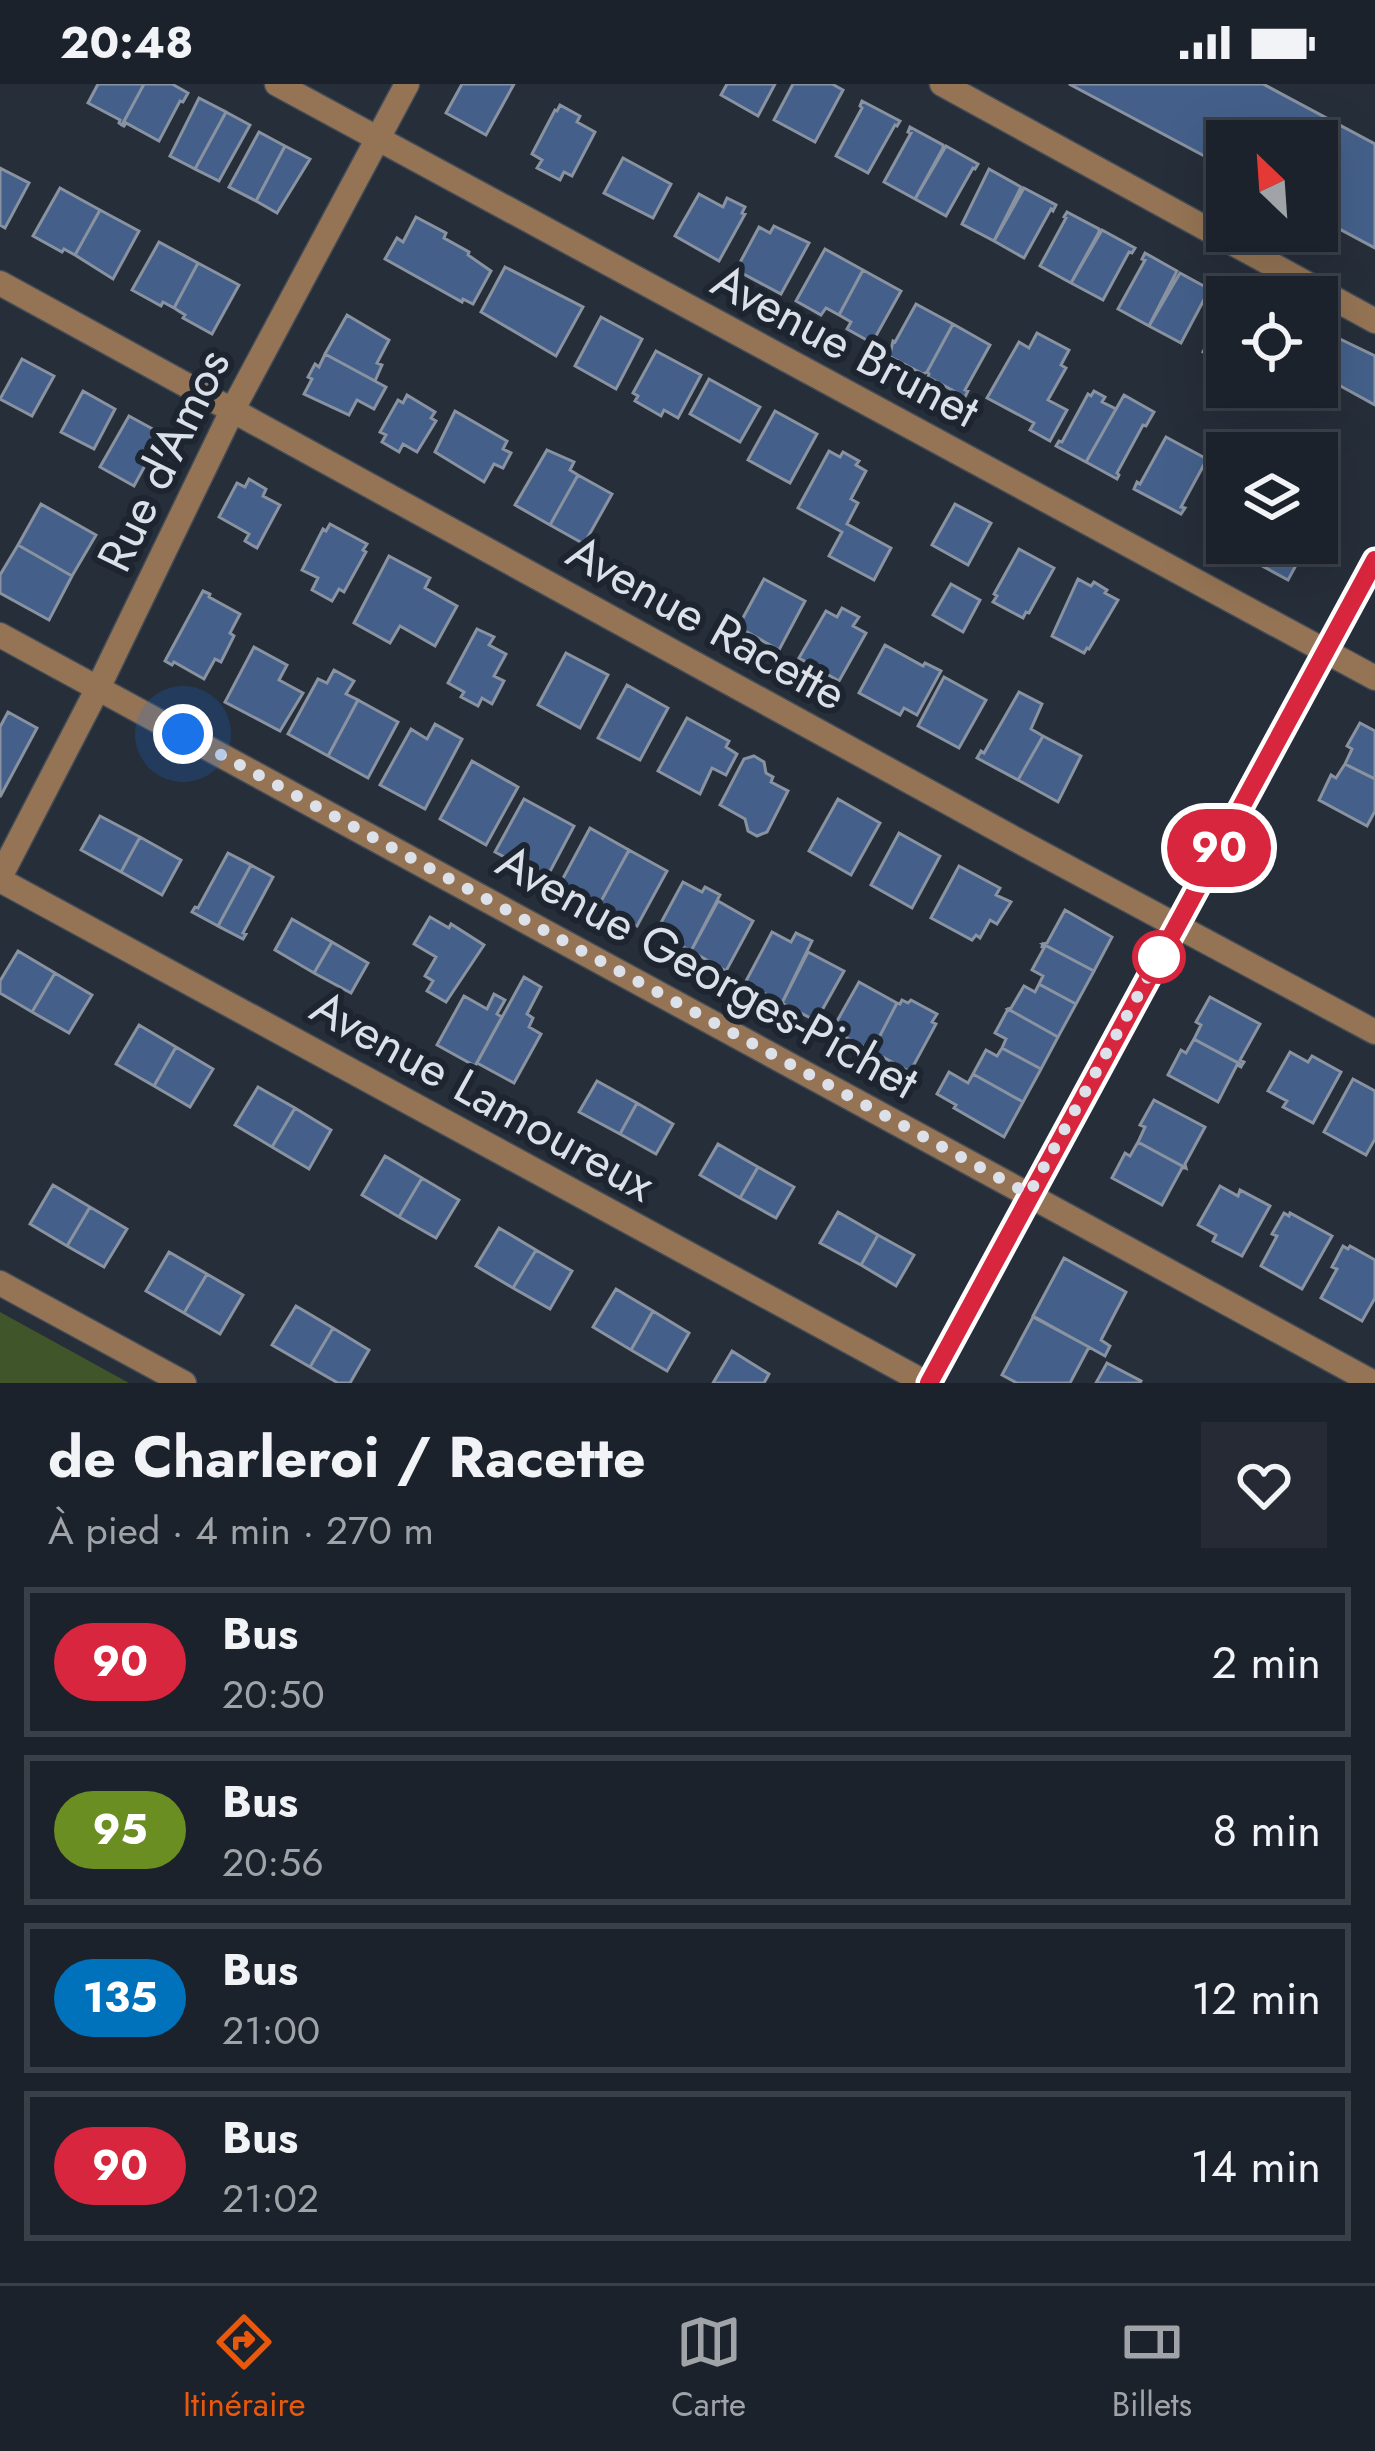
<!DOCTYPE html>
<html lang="fr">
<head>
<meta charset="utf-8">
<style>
  :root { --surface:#1c222c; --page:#252a34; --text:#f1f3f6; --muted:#a0a4a9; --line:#3a3f48; --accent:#ea580c }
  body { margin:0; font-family:Jost,sans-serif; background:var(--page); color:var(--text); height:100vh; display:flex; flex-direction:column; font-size:45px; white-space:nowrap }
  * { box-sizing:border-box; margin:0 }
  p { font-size:39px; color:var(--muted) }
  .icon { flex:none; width:66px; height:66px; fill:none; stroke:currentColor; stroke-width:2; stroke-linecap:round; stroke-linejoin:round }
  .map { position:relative; height:1299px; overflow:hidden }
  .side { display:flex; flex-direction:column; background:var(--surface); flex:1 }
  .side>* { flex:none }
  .badge { padding:0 24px; border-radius:39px; font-size:42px; line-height:78px }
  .needle { width:78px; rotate:335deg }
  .fabs { position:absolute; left:1206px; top:36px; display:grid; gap:24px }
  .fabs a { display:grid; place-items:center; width:132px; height:132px; border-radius:0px; background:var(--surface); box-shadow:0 12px 48px #0002,0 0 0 3px var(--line); font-size:60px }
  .you { position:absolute; width:60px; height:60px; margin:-30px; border:9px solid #fff; border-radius:50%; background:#1a73e8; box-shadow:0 0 0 18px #1a73e833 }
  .map>.badge { position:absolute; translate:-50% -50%; box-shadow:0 0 0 6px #fff }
  .round { display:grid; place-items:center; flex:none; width:126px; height:126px; border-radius:0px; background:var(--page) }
  .summary { display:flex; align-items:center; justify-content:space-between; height:204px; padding:0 48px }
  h1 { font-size:57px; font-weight:700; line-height:90px }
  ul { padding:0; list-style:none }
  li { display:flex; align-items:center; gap:36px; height:150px; margin:0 24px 18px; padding:0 24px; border:6px solid var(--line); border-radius:0px }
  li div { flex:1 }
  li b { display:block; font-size:45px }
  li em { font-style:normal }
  li .badge { min-width:132px; font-weight:700; text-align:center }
  .status { display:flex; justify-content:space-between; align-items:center; height:84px; padding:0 60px; background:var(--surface); direction:ltr }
  .status svg { height:33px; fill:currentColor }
  .tabs { display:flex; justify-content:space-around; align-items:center; height:168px; border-top:3px solid var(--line); background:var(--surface); font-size:33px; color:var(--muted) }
  .tabs a { display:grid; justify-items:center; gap:6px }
  .tabs .current { color:var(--accent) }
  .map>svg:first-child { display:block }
</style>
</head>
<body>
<div class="status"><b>20:48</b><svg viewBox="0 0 49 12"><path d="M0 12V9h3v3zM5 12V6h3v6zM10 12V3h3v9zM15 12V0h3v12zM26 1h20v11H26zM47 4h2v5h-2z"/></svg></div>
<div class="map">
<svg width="1375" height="1299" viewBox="0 0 1375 1299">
  <rect width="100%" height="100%" fill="#262e3a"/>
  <!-- green -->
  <path fill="#405529" d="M0,1228L129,1299H0Z"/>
  <!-- building -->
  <path fill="#44608a" stroke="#8992a0" stroke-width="3" d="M98,0H144L122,41L119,39L120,36L88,19Z
    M144,0H172L188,9L183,18L180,17L159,57L126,39L124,42L122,41Z
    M462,0H514L486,51L446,29Z
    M727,0H775L758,32L721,11Z
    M793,0H832L843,6L815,58L774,36Z
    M1069,0H1263L1375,60V164L1317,133V57H1227V84Z
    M199,14L226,28L195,85L170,72Z
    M862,17L900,37L897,42L895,41L868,89L836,72L862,24L860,22Z
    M560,21L580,32L577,38L595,48L572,92L564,88L560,96L537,84L542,76L532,70L555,26L557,27Z
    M226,28L250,41L219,97L195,85Z
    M910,43L943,61V64L915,115L884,98L911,49L908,48Z
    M259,48L285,62L256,117L229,103Z
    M285,62L310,75L277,129L256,117Z
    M946,62L978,80L975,85L973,84L946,132L915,115Z
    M623,74L671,100L653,134L604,109Z
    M0,84L29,99L5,144L0,141Z
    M989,85L1021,103L994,157L962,140Z
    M60,104L100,126L75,171L64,165L62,168L33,152Z
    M1024,104L1056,121L1053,127L1051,125L1024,174L994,157Z
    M699,110L723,123L727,114L745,123L742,129L745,130L719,177L675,152Z
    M100,126L139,147L113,195L75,171Z
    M1067,128L1099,145V148L1071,199L1040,182L1066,134L1064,133Z
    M416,133L446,149L444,154L469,168L468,171L491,187L473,220L463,215L462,218L385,175L397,154L403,158Z
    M774,142L809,159L781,210L736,186L759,143L770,149Z
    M1102,146L1135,164L1132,169L1129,168L1103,216L1071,199Z
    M159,158L198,179L174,224L163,218L161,222L132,206Z
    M825,165L863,186L839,231L826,224L821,231L796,217Z
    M1145,169L1177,187L1149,242L1118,225L1145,176L1142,175Z
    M198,179L239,201L212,250L183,234L185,231L174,224Z
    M505,183L583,223L556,272L481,228Z
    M863,186L901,207L872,259L847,245L851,238L839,231Z
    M1180,189L1213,207L1210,212L1207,210L1181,259L1149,242Z
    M916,220L953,240L927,288L923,290L885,270L888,265L891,266L893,257L895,258Z
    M1227,221V281L1203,268Z
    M347,231L389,256L377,279L382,281L375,297L325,270Z
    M601,233L642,255L616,305L575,282Z
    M953,240L990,261L965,306L968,307L965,313L928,293L929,290L927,288Z
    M1037,249L1069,266L1061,281L1066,284L1048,316L1067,326L1050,357L1030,346L1034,339L987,314L1019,258L1029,264Z
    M1340,255L1375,272V321L1335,299L1337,295L1323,286Z
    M656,267L701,291L678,334L664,326L661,332L635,317L638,312L633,309Z
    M325,270L386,303L374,325L357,316L349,331L304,310L312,295L308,293L315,280L319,283Z
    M22,275L54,292L32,332L0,315Z
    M709,295L760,323L740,358L690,330Z
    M83,307L115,325L94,365L61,348Z
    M1094,307L1105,313L1102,318L1116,325L1086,378L1056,362L1059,357L1062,358L1088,310L1091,312Z
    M407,311L435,328L431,334L436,337L417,368L403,360L399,368L382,358L386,351L380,348L398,316L403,319Z
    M1124,311L1154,328L1146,342L1143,341L1117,389L1119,391L1117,395L1086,378Z
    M455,327L507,357L503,365L511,369L503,384L494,380L484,398L435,368Z
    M775,327L817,350L790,399L748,376Z
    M129,332L162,350L134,402L100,383Z
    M1166,353L1207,375L1181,423L1185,424L1181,430L1134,405L1137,398L1140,400Z
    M547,366L574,378L570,386L578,391L550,441L515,421Z
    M829,367L840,373L843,368L859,377L856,381L866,387L851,415L858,419L847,440L891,464L874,496L829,472L842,448L798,424Z
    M578,391L612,410L584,460L550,441Z
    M249,395L266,405L263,412L280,421L257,464L245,457L249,450L219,433L237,399L245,403Z
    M1227,415V459H1308L1288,496L1207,452Z
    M41,420L96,451L72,492L18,461Z
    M955,420L991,439L968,481L932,461Z
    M330,440L367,460L363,466L366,468L344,508L339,505L332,517L312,506L318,494L302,486L323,445L326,447Z
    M18,461L72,492L49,536L0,509V491Z
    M1019,465L1054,484L1029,529L1026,528L1023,534L993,518L997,512L994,510Z
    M389,472L430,494L425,504L457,522L435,562L400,542L390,559L354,539Z
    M764,495L805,517L779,566L738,543Z
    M1078,495L1091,502L1094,498L1107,506L1105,509L1118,516L1089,565L1087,564L1084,569L1052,552Z
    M951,500L980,516L963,548L933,531Z
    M203,507L210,510L209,513L240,530L230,549L234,552L221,578L215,575L204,595L174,578L172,581L165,577Z
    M842,524L859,533L853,542L866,549L839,597L799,574L826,527L837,533Z
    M477,545L494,553L489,561L506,570L494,592L504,597L492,620L482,614L478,622L461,613L464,608L448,599Z
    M885,561L923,582L925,579L941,587L917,631L904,624L900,631L859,609Z
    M254,563L287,581L279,596L303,609L280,647L225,618Z
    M566,569L608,591L580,644L538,621Z
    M334,586L354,597L346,610L358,616L328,672L288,650L318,595L327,599Z
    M944,593L986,616L959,664L918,642Z
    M627,601L668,624L640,676L598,654Z
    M1019,608L1042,620L1031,645L1043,652L1018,696L977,674L981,667L984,669Z
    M358,616L398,638L368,694L328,672Z
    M8,628L37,644L0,713V643Z
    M687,634L729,657L726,663L737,670L726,691L712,684L700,710L658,687Z
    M1360,639L1375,647V695L1345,680L1352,665L1347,662Z
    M435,640L462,655L425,725L380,701L411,645L427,655Z
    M1043,652L1081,672L1058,718L1018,696Z
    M754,672L764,678L766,689L773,693L771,698L788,707L767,748L757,752L748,747L745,735L720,721L744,675Z
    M472,677L518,703L486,761L440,735Z
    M1345,680L1375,695V727L1367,742L1319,716L1331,691L1336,694Z
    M524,715L574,742L546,795L495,768Z
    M838,715L880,739L851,791L809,767Z
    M100,732L140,753L121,788L81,766Z
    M590,744L629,766L599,821L560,800Z
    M899,749L940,772L912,824L871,801Z
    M140,753L181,776L162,811L121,788Z
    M629,766L667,787L637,842L599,821Z
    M228,769L251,781L218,842L192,828L195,823L198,824Z
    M251,781L273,793L243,849L246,850L243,855L218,842Z
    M959,782L1000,804L996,811L1011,818L997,840L990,836L980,854L976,851L972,856L931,834Z
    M683,798L702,808L705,803L720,811L691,867L656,848Z
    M718,817L753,837L726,887L691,867Z
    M1065,826L1112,853L1094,887L1043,860L1047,859Z
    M430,833L449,844L451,840L484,861L446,918L427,907L433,897L425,892L436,873L414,860Z
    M292,835L332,858L314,889L275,866Z
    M772,848L791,858L796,849L812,857L782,919L745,899Z
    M332,858L368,879L351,909L314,889Z
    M1043,860L1094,887L1076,920L1039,900L1043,892L1032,886L1044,864L1042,863Z
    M18,867L55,889L32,928L0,909V897Z
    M808,868L844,887L816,937L782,919Z
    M55,889L92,911L69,949L32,928Z
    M524,893L541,903L527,930L533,934L529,943L541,950L514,999L477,979Z
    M859,898L897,919L872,967L832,946Z
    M1039,900L1076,920L1058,953L1008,925L1011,924L1024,902L1035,908Z
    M494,910L505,916L497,930L502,933L475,982L437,961L464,912L487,925Z
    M1210,913L1260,940L1240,976L1244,978L1242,981L1194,955L1201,941L1196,938Z
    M902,916L908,919L911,916L937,930L932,938L936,940L910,988L872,967L897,919L900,920Z
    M1008,925L1058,953L1041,985L1002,964L1006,955L995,949Z
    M139,941L176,963L154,1002L116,980Z
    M1194,955L1242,981L1241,983L1237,981L1218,1018L1168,991L1181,966L1186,969Z
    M176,963L213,985L190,1023L154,1002Z
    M1002,964L1041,985L1023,1018L973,990L986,966L997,972Z
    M1290,968L1308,978L1312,972L1341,988L1313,1039L1283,1023L1287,1017L1268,1007Z
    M949,988L968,999L973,990L1023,1018L1004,1053L954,1024L956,1021L937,1010Z
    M1353,995L1375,1007V1055L1366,1071L1324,1048Z
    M597,997L637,1019L620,1050L579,1028Z
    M258,1003L295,1024L272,1063L235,1041Z
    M1154,1016L1205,1043L1185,1080L1186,1084L1138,1058L1145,1043L1140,1041Z
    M637,1019L673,1040L656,1070L620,1050Z
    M295,1024L331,1046L309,1085L272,1063Z
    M1138,1058L1186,1084H1182L1162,1121L1112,1094L1125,1069L1130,1072Z
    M718,1060L758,1083L740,1114L700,1091Z
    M385,1072L422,1094L399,1133L362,1111Z
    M758,1083L794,1103L776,1134L740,1114Z
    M422,1094L459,1116L436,1154L399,1133Z
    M53,1101L90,1123L67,1162L30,1140Z
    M1220,1102L1238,1112L1240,1106L1270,1122L1242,1172L1213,1157L1216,1151L1198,1141Z
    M90,1123L127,1145L104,1183L67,1162Z
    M838,1128L878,1151L861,1181L820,1159Z
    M1284,1129L1289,1132L1290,1129L1332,1152L1302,1205L1261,1182L1277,1152L1272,1150Z
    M499,1144L536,1166L513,1204L476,1182Z
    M878,1151L914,1171L896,1202L861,1181Z
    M1343,1162L1348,1165L1350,1162L1375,1176V1214L1362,1237L1321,1214L1337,1185L1332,1183Z
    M536,1166L572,1187L550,1225L513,1204Z
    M169,1168L207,1190L184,1229L146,1207Z
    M1064,1174L1126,1208L1101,1256L1110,1262L1105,1272L1033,1232Z
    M207,1190L243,1211L220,1250L184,1229Z
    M616,1205L653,1227L631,1266L593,1243Z
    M296,1222L333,1244L310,1283L272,1261Z
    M653,1227L689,1249L667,1287L631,1266Z
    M1033,1233L1089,1263L1070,1299H1017L1002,1291Z
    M333,1244L369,1266L350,1299H338L310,1283Z
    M732,1267L769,1290L764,1299H713Z
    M1107,1279L1141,1297L1140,1299H1096Z"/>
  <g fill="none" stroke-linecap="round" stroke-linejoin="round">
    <!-- minor casing -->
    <g stroke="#434b56" stroke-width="27">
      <path id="minor" d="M277,0L1375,594
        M942,0L1375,237
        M0,199L1013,754L1375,948
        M0,551L1374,1299
        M0,793L98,604L233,325L407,0
        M0,796L926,1299
        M0,1199L184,1299
        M929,1299L1375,476"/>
    </g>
    <!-- minor -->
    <use href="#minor" stroke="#947454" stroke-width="24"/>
  </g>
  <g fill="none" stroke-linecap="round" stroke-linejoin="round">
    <!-- line casing -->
    <g stroke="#fff" stroke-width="27">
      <path id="line" d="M929,1299L1375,476"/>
    </g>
    <!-- line -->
    <use href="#line" stroke="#d7263d" stroke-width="18"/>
    <!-- walk -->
    <path stroke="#dce1e9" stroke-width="12" stroke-dasharray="0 21.6" d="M183,650L1029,1110L1159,873"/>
  </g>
  <!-- markers -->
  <circle fill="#fff" stroke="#d7263d" stroke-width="6" cx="1159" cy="873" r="24"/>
  <g text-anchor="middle" stroke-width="12" stroke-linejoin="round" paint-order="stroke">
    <!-- street labels -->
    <g font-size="48" fill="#dce1e9" stroke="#1d2530">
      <text transform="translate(846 261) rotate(28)" y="17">Avenue Brunet</text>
      <text transform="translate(163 376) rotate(-64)" y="17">Rue d'Amos</text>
      <text transform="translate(707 538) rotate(29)" y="17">Avenue Racette</text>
      <text transform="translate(708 887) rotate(29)" y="17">Avenue Georges-Pichet</text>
      <text transform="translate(483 1011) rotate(29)" y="17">Avenue Lamoureux</text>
    </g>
  </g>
</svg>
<div class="fabs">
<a><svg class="needle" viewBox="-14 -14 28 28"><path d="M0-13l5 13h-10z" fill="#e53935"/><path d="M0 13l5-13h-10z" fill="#a0a4a9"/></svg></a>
<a><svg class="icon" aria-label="locate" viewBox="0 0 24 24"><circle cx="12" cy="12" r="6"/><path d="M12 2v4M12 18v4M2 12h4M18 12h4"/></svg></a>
<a><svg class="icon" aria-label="layers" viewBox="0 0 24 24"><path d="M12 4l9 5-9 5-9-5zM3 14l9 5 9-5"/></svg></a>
</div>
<div class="you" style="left:183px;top:650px"></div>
<b class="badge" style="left:1219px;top:764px;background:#d7263d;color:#fff">90</b>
</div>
<section class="side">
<div class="summary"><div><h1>de Charleroi / Racette</h1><p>À pied · 4 min · 270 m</p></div><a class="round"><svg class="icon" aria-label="heart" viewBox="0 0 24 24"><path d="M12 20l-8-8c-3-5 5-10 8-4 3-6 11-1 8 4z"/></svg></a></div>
<ul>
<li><span class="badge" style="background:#d7263d;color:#fff">90</span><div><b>Bus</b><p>20:50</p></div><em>2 min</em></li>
<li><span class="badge" style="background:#6b8e23;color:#fff">95</span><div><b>Bus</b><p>20:56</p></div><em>8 min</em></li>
<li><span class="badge" style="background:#0072bc;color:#fff">135</span><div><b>Bus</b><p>21:00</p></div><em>12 min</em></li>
<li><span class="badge" style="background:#d7263d;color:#fff">90</span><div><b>Bus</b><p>21:02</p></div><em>14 min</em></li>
</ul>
</section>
<nav class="tabs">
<a class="current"><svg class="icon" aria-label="directions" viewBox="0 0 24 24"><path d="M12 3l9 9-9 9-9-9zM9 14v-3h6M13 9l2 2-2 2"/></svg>Itinéraire</a>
<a><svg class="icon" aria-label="map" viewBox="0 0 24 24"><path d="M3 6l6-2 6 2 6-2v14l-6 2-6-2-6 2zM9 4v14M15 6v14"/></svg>Carte</a>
<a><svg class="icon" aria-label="tickets" viewBox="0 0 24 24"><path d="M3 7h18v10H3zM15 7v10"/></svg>Billets</a>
</nav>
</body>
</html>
